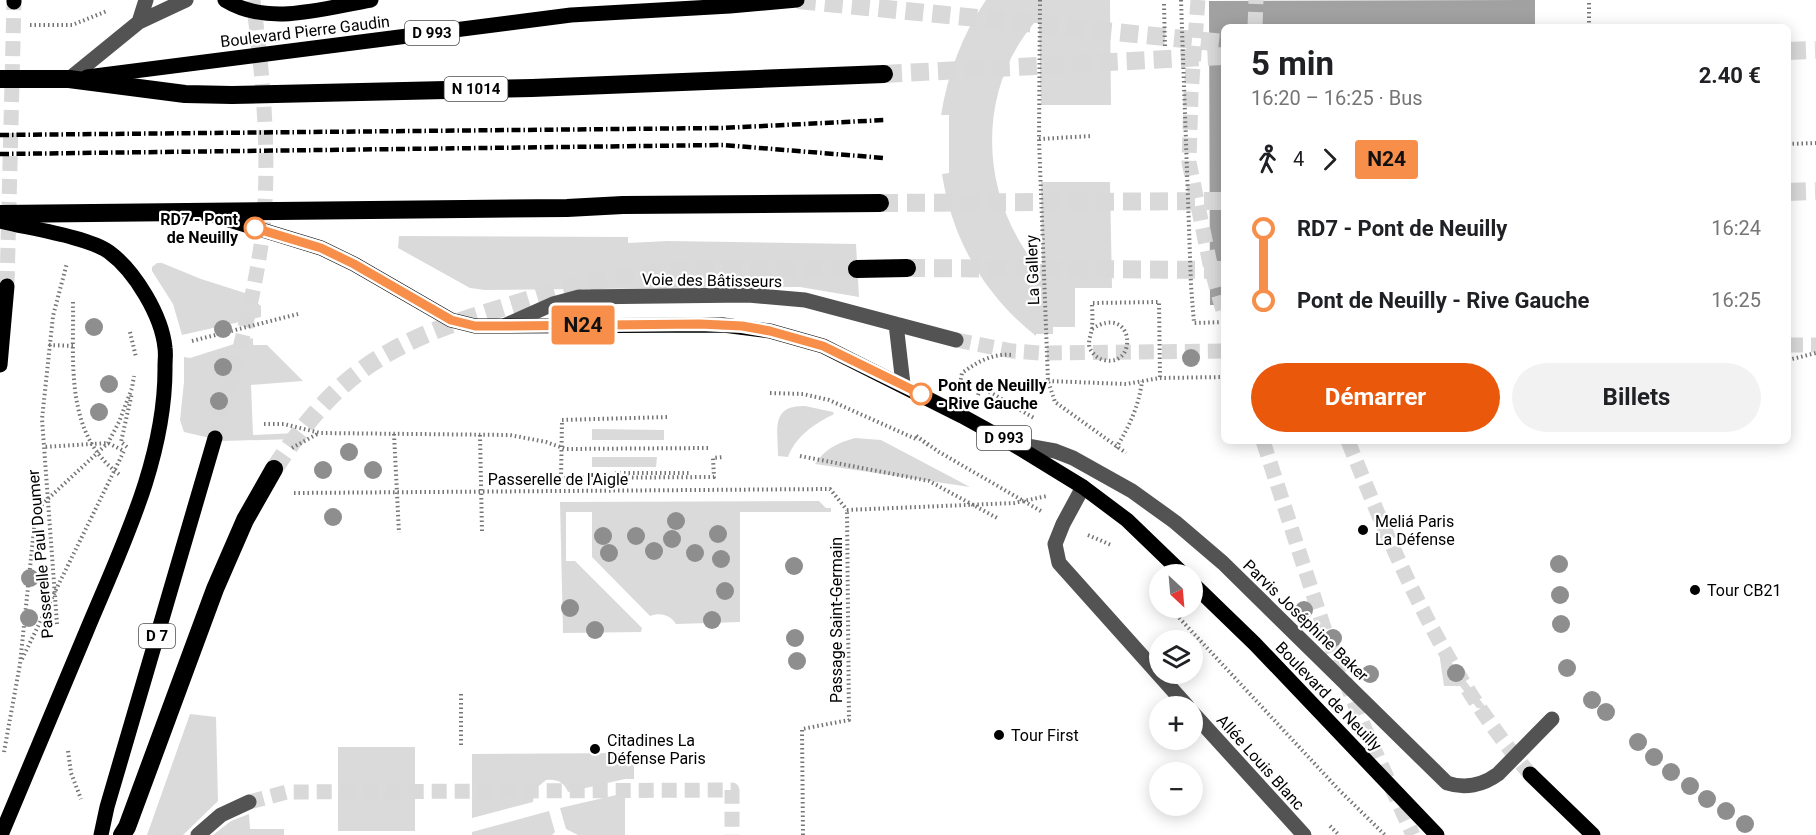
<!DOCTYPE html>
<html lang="fr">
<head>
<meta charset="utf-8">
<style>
  :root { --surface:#fff; --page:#f2f2f2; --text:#202124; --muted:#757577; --accent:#ea580c }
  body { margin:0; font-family:Roboto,sans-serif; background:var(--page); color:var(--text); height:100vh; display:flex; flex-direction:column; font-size:22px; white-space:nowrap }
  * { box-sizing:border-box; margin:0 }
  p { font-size:20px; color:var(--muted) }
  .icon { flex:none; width:33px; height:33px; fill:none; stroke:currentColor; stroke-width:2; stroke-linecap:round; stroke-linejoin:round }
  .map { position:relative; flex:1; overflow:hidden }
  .drawer { position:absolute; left:1221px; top:24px; width:570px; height:420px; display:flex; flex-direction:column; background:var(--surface); border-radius:9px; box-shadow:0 3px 15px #0003 }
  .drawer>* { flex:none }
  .badge { padding:0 12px; border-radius:4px; font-size:21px; line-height:39px }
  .needle { width:39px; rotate:154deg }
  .fabs { position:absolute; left:1149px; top:564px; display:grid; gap:12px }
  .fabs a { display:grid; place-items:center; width:54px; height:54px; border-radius:50%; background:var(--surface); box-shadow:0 3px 15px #0003; font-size:30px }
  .map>.badge { position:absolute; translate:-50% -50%; box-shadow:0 0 0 3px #fff }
  .legs { display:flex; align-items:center; gap:9px; height:66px; padding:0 30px; font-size:20px }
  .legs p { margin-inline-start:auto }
  .summary { display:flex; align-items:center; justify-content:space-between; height:102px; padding:0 30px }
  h1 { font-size:33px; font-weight:700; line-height:45px }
  .cta { display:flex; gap:12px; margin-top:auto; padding:12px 30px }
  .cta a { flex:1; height:69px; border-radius:36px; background:var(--accent); color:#fff; font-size:24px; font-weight:700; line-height:69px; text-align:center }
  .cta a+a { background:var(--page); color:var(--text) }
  ul { padding:0 30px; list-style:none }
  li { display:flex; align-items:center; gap:21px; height:72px; font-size:22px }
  li i { display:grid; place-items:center; width:9px; height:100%; margin:0 8px; background:currentColor }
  li i::after { content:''; width:15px; height:15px; margin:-8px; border:4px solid; border-radius:50%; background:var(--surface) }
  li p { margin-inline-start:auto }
  li:first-child i { background:linear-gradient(#0000 50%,currentColor 0) }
  li:last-child i { background:linear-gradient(currentColor 50%,#0000 0) }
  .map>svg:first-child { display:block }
</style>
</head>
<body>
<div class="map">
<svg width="1816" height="835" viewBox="0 0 1816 835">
  <rect width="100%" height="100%" fill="#fff"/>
  <!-- green -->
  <path fill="#dadada" d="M986,0H1110L1111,105H1041L1039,23H1034C976,93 980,194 1035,264H1042L1041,182H1110L1112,288H1075V327H1053V334H1036V336C984,295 952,239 942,174L949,173V115H941C948,73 962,35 986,0Z
    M399,236L628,237V243L668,241L856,244L859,297L800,287L485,290L470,288L398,248Z
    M157,263H162L201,279L245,293L261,306V317L182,335L173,304L152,271V267Z
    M253,338V345H267L303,381L251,385L253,435L295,433V439L223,441L184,432L180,420L184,382V357L190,358Z
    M805,406L833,412L834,414C814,424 796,436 788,457L778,456C778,430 770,405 805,406Z
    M592,429L664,430V440H592Z
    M855,438L881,440L970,487L815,464C825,449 837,443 855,438Z
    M657,457L656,467H592V457Z
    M819,501L826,508H831V512H740V622L676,624C670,615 661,612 650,616L592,557V512H566V561H575L642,628L641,632L563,633L560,502Z
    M1442,655H1446L1487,709L1477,708L1460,686H1444L1440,659Z
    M190,714L216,717L218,801L183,835H147Z
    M338,747H415V831H338Z
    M634,753V779H625L568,792C564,782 557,779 546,780L535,789L533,802L472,818V754Z
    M625,793V835H578L566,829L560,808Z
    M549,811L555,832L552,835H472V832Z
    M249,814L250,829H284V835H213L231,821Z"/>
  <!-- water -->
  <path fill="#a1a1a1" d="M1535,0V27H1224V305H1210L1209,1Z"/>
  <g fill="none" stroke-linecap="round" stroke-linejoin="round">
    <!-- minor-tunnel -->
    <path stroke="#d9d9d9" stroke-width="15" stroke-dasharray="15 8" stroke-linecap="butt" d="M956,340L1012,351L1040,353L1224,351
      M1788,345H1816
      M249,802L287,792L732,790V835"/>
    <!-- major-tunnel -->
    <path stroke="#d9d9d9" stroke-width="15" stroke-dasharray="15 8" stroke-linecap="butt" d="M1198,0L1191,94L1189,162L1210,264L1224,314
      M1255,27L1256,0
      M7,286L14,2
      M215,438C234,372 253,306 262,238C271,162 263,75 253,0
      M1263,441L1326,634L1365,729L1413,835
      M1348,441C1395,558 1447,678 1530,774"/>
    <!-- highway-tunnel -->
    <path stroke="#d9d9d9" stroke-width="18" stroke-dasharray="18 9" stroke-linecap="butt" d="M798,0L1224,43
      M1788,51L1816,50
      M884,74L1224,56
      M1788,192L1816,191
      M880,203L1224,201
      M907,268L1224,270
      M274,469C304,423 339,380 388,353C426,331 469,318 511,305C553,292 595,279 639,274C711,266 785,270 857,269"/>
    <!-- path -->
    <path stroke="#757575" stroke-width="4" stroke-dasharray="1.5 3" stroke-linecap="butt" d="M1040,0L1039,139L1048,381L1055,402L1126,453
      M1181,0L1191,285L1194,323L1224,322
      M1164,4L1165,46
      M30,25H72L107,11
      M1589,27V0
      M1039,139L1091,136
      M1788,144L1816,143
      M73,302C74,363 64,434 120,475
      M1092,329C1134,302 1139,368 1104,360C1098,359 1093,354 1090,349C1087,341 1092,334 1092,326C1093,318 1092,310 1092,303L1159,302L1160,378
      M130,332L136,357
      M192,341L298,314
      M49,345L74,346
      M1788,360L1816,353
      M1048,381L1126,384L1160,378L1224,377
      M960,384L962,373C977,362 993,353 1012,355
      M770,393L803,394L829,400L916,439
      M978,395L981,387L1034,418
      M667,417L562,420L561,478L714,477L713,458L723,457
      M264,424H284L320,433L510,435L546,442L566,449L708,448
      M394,434L399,533
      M480,435L482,532
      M928,445L915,435L939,452L1041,511
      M127,447L121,442L132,393
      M292,448L319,433
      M1116,448C1129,427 1139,406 1142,381
      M800,456L929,481L999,519
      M615,473H689
      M294,493L830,489L847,510
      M847,510L1014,503L1047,496
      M1088,535L1111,545
      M1170,608L1340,791L1385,835
      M57,624L42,419L53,316L67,263
      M22,659L124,451L108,443L43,447
      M461,694V746
      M68,751L71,773L81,799
      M4,752L20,664L36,510L108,443L119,422L132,388L134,376
      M1330,826L1339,835
      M803,835L802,729L849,720L847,510"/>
    <!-- minor -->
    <path stroke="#535353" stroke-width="15" d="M139,22L146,0
      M69,79L139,22L186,0
      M896,324L903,384
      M506,325L553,304L579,297L748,295L805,300L956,340
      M1011,443L1055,451L1073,458L1132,491L1175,522L1223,563L1447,783C1465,789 1483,785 1498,774L1552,719
      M1083,487L1063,524L1055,544L1059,563L1187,706
      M1192,712L1304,835
      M198,835L221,815L249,802"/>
    <!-- major -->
    <path stroke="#000" stroke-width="15" d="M225,0C269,27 324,8 371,0
      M14,2V0
      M87,77L571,15L730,6L797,0
      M213,215L321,248L354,264L451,320L475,326H504L723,325L770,331L823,346L962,416L1011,443L1083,487L1127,520L1183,574
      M0,221C27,228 89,237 109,252C135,271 162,316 165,348C166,354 165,360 165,366C166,458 122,546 87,630C58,698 30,767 1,835
      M0,365L7,286
      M1192,583L1255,644L1437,835
      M1530,774L1593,835
      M101,835L107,807L215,438"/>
    <!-- highway -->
    <path stroke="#000" stroke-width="18" d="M0,79H69L185,94L232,95L532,88L884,74
      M0,214L567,208L623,205L880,203
      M857,269L907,268
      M122,835L127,827L215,589L245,520L274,469"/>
    <!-- rail -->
    <path stroke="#000" stroke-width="4.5" stroke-dasharray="9 3 1.5 3" stroke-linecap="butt" d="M0,135L722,128L885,120
      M0,154L723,145L884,158"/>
  </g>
  <!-- trees -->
  <g fill="#8e8e8e">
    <circle cx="94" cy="327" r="9"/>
    <circle cx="223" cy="329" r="9"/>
    <circle cx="1191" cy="358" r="9"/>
    <circle cx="223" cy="367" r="9"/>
    <circle cx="109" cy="384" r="9"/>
    <circle cx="219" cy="401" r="9"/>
    <circle cx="99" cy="412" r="9"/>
    <circle cx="349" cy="452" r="9"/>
    <circle cx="323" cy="470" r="9"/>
    <circle cx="373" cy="470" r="9"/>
    <circle cx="333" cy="517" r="9"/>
    <circle cx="676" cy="521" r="9"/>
    <circle cx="718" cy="534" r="9"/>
    <circle cx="603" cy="536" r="9"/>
    <circle cx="636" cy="536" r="9"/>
    <circle cx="672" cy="539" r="9"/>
    <circle cx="654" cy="551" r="9"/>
    <circle cx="609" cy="553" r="9"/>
    <circle cx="695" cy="553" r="9"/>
    <circle cx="721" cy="559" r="9"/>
    <circle cx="1559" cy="564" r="9"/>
    <circle cx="794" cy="566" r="9"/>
    <circle cx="30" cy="578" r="9"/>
    <circle cx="725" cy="591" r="9"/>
    <circle cx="1560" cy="595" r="9"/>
    <circle cx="570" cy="608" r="9"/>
    <circle cx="1304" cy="610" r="9"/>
    <circle cx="29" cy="618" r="9"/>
    <circle cx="712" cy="620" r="9"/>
    <circle cx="1561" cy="624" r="9"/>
    <circle cx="595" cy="630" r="9"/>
    <circle cx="795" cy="638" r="9"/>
    <circle cx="1333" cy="638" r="9"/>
    <circle cx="797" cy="661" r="9"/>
    <circle cx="1567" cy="668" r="9"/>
    <circle cx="1456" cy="673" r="9"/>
    <circle cx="1370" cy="674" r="9"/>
    <circle cx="1592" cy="700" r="9"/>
    <circle cx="1606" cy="712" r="9"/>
    <circle cx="1638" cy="742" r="9"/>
    <circle cx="1654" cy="757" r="9"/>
    <circle cx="1671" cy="772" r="9"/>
    <circle cx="1690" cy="786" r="9"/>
    <circle cx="1707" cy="799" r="9"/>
    <circle cx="1726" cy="811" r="9"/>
    <circle cx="1745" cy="824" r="9"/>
  </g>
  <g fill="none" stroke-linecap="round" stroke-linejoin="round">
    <!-- line-1 casing -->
    <g stroke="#fff" stroke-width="14">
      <path id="line-1" d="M255,228L321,248L354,264L451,320L475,326H504L700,324L742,326L770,331L823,346L921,394"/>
    </g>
    <!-- line-1 -->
    <use href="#line-1" stroke="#f78f4b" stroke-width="9"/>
  </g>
  <!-- markers -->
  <g fill="#fff" stroke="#f78f4b" stroke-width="3">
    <circle cx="255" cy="228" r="10"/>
    <circle cx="921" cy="394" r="10"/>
  </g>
  <g fill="#000" stroke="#fff" stroke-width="2">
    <circle cx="1363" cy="530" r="6"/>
    <circle cx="1695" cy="590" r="6"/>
    <circle cx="999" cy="735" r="6"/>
    <circle cx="595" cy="749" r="6"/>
  </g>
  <g text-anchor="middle" stroke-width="4.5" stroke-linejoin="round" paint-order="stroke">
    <!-- shield labels -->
    <g fill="#fff" stroke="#4c4c4c" stroke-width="1.5">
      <rect x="405" y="21" width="54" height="24" rx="4.5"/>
      <rect x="444.5" y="77" width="63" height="24" rx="4.5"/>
      <rect x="977" y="426" width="54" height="24" rx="4.5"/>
      <rect x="139" y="624" width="36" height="24" rx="4.5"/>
    </g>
    <g font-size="15" font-weight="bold" fill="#000">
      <text x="432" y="38">D 993</text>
      <text x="476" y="94">N 1014</text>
      <text x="1004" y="443">D 993</text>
      <text x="157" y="641">D 7</text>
    </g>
    <!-- street labels -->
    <g font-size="16" fill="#000" stroke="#fff">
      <text transform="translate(305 31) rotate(-7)" y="6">Boulevard Pierre Gaudin</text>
      <text transform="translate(1032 270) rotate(-92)" y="6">La Gallery</text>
      <text transform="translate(712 280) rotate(1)" y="6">Voie des Bâtisseurs</text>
      <text x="558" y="485">Passerelle de l'Aigle</text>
      <text transform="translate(40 554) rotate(-95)" y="6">Passerelle Paul Doumer</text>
      <text transform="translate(836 620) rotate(-90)" y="6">Passage Saint-Germain</text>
      <text transform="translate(1306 620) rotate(44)" y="6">Parvis Joséphine Baker</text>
      <text transform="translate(1329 696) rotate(46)" y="6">Boulevard de Neuilly</text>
      <text transform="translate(1261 762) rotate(48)" y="6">Allée Louis Blanc</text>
    </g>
    <!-- stop labels -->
    <g font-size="16" font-weight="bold" fill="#000" stroke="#fff" text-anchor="end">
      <text x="238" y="225">RD7 - Pont<tspan x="238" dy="18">de Neuilly</tspan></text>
      <text x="938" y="391" text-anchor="start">Pont de Neuilly<tspan x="938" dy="18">- Rive Gauche</tspan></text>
    </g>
    <!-- poi labels -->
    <g font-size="16" fill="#000" stroke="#fff" text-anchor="start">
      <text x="1375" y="527">Meliá Paris<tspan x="1375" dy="18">La Défense</tspan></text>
      <text x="1707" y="596">Tour CB21</text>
      <text x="1011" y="741">Tour First</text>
      <text x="607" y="746">Citadines La<tspan x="607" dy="18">Défense Paris</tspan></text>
    </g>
  </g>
</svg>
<div class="fabs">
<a><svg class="needle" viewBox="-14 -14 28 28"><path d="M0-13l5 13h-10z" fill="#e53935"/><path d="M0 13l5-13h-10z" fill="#757577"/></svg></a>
<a><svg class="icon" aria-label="layers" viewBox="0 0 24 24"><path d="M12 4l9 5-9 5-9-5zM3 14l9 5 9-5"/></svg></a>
<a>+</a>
<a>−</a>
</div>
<b class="badge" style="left:583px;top:325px;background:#f78f4b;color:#111">N24</b>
<section class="drawer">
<div class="summary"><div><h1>5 min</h1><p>16:20 – 16:25 · Bus</p></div><b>2.40 €</b></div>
<div class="legs"><svg class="icon" aria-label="walk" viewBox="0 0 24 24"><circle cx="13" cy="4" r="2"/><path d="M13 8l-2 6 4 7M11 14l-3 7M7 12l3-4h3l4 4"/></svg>4<svg class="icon" aria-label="forward" viewBox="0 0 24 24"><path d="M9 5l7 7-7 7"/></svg><b class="badge" style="background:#f78f4b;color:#111">N24</b></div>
<ul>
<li><i style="color:#f78f4b"></i><b>RD7 - Pont de Neuilly</b><p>16:24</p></li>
<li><i style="color:#f78f4b"></i><b>Pont de Neuilly - Rive Gauche</b><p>16:25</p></li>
</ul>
<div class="cta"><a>Démarrer</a><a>Billets</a></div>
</section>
</div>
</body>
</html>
